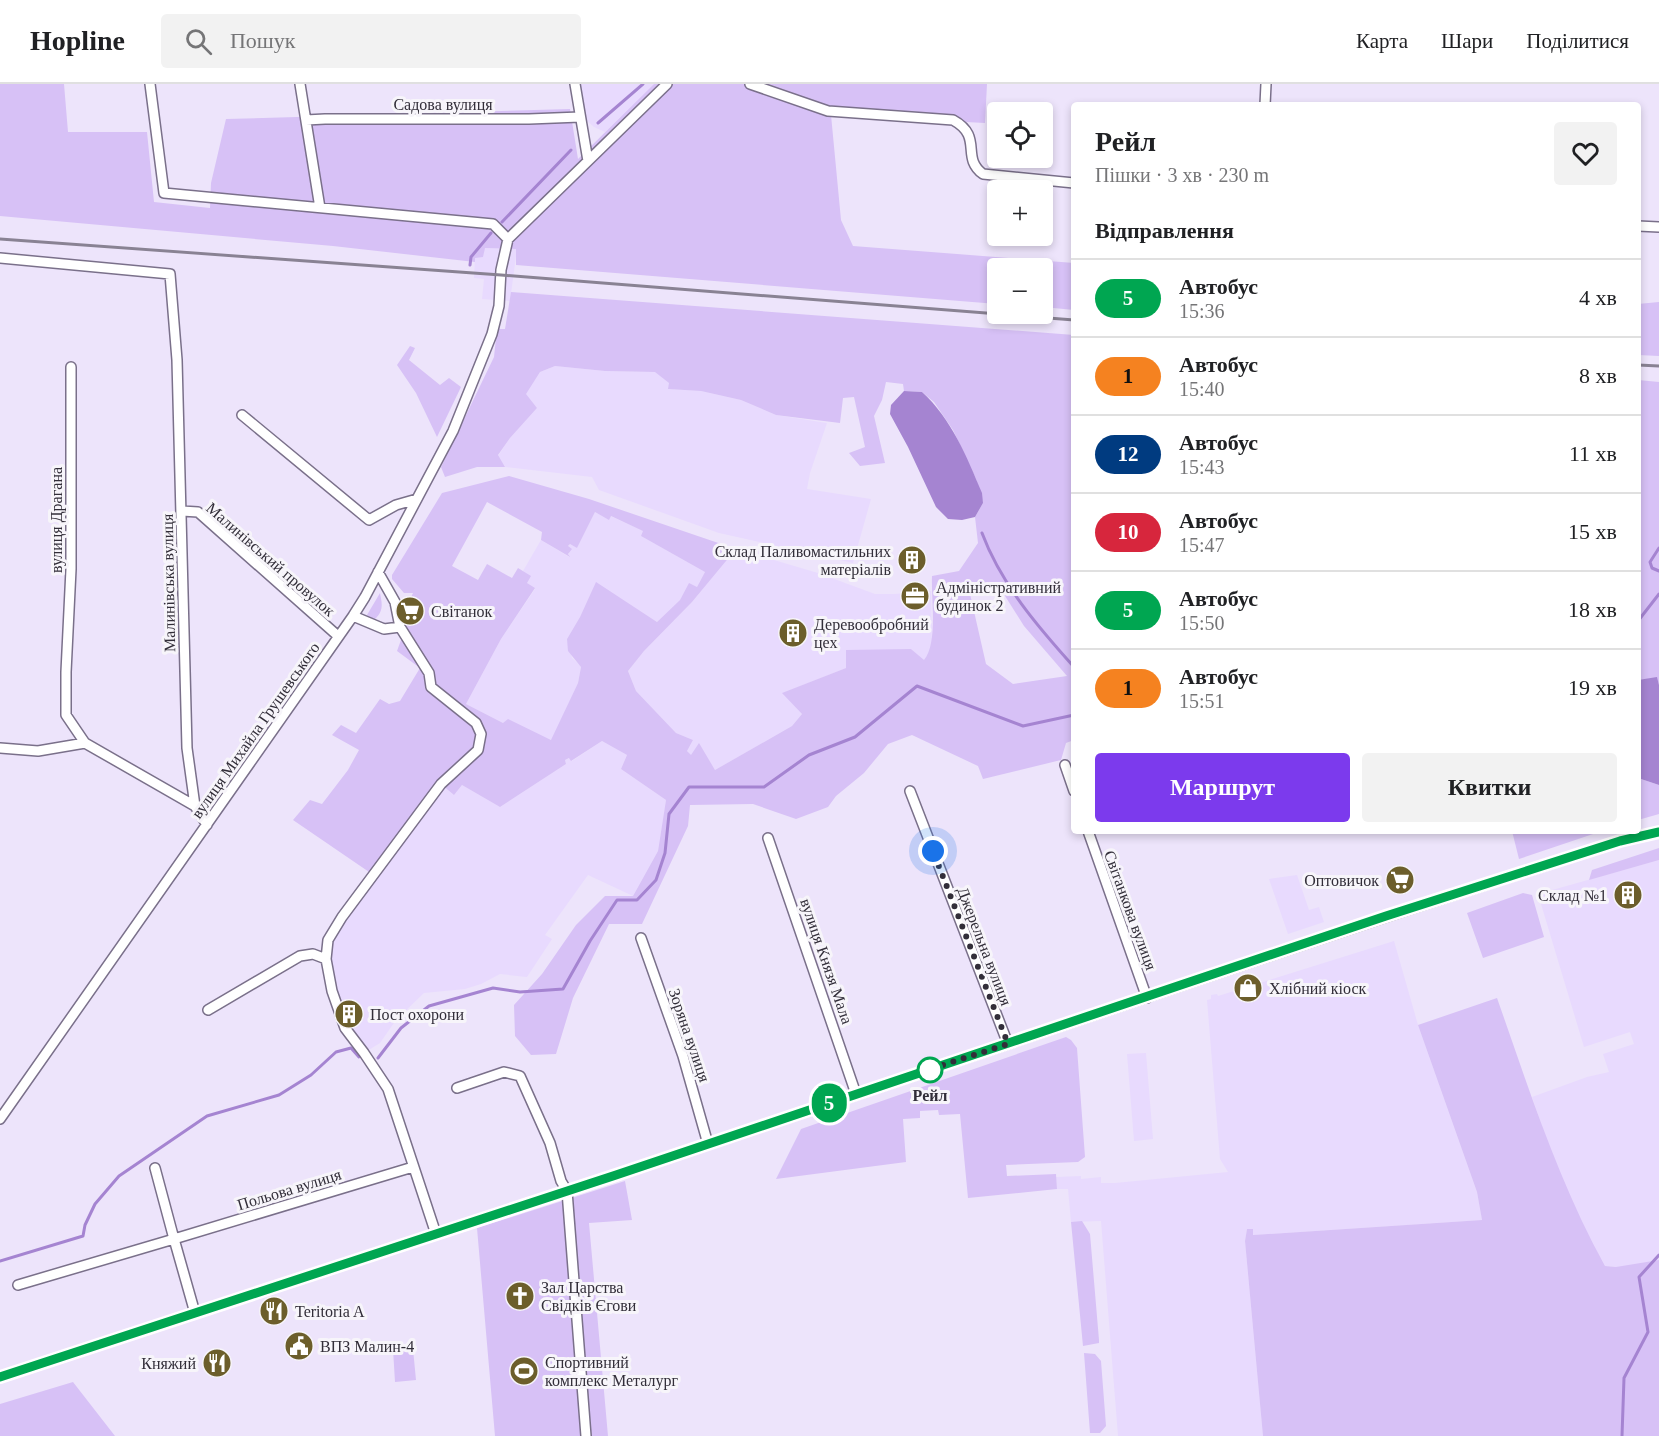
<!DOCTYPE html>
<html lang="uk">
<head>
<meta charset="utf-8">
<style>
  :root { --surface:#fff; --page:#f2f2f2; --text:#202124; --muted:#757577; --line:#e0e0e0; --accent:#7c3aed }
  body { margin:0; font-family:Georgia,serif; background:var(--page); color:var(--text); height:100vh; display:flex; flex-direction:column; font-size:22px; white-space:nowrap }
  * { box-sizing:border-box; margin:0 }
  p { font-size:20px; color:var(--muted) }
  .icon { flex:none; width:33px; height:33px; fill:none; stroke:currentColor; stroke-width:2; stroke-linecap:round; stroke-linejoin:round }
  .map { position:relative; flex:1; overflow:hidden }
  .side { position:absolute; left:1071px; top:18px; width:570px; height:732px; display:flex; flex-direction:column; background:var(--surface); border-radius:6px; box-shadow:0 3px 9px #0003 }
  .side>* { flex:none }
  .badge { padding:0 12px; border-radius:20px; font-size:21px; line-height:39px }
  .fabs { position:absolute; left:987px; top:18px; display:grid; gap:12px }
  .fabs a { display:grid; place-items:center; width:66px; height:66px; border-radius:6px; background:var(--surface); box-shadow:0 3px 9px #0003; font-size:30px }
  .you { position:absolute; width:30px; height:30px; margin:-15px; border:4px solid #fff; border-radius:50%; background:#1a73e8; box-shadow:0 0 0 9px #1a73e833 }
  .map>.badge { position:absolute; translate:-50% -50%; box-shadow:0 0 0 3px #fff }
  h2 { padding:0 24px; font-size:22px; line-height:54px }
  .round { display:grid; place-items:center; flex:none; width:63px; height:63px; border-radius:6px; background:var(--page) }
  .summary { display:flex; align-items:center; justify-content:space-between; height:102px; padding:0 24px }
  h1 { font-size:28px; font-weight:700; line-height:45px }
  .primary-button { display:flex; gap:12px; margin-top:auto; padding:12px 24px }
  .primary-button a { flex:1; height:69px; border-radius:6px; background:var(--accent); color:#fff; font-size:24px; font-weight:700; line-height:69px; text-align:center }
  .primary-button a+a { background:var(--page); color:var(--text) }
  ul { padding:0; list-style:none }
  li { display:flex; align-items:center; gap:18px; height:78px; padding:0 24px; border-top:2px solid var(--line) }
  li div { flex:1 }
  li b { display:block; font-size:22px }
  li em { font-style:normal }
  li .badge { min-width:66px; font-weight:700; text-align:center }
  header { display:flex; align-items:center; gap:36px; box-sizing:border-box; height:84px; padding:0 30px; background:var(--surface); border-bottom:2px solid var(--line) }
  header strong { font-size:28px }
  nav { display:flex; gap:33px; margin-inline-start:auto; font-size:21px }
  .search { width:420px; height:54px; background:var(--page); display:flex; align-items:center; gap:15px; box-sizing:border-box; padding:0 21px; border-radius:6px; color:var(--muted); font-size:22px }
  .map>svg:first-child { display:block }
</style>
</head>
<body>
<header>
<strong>Hopline</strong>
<div class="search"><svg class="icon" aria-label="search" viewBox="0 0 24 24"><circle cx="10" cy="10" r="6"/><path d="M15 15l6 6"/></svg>Пошук</div>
<nav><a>Карта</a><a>Шари</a><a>Поділитися</a></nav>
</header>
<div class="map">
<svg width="1659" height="1352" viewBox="0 0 1659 1352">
  <rect width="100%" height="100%" fill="#ede4fb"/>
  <!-- built -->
  <path fill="#e8dafe" d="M579,0H654L605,48L594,43L586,36Z
    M484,164L517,165L510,217L482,215L484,195L474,194L475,173Z
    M555,282L605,287L656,288L669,299V305L701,307L741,316L776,331L827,339L810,389L807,405L871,415L853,479L719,449L599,406L592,393L505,383L498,372L510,354L537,324L525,310L540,288Z
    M595,428L608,435L610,432L644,447L641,452L705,488L697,503L689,500L680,516L657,538L596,499L580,533L567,555L572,574L581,582L578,599L552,656L503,639L466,620L501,555L535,505L527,499L530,492L523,487L541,456L569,473L568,463L570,460L577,464Z
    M736,465L818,489L875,510H894L931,507L932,558L928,572L924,577L911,565L846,584L783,609L802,630L792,642L715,686L699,660L691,672L687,667L693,656L676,649L636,607L628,587L644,567L692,518Z
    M602,657L627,671L621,685L666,716L658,767L633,812L588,791L545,851L552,855L527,893L500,890L481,900L465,905L424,909L396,936L380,959L364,969L346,939L336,907L327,870L334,851L442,701L454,711L462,701L500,723L566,680L565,676L570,674L572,677Z
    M1659,776V1222L1616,1183L1605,1182L1586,1148L1555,1080L1532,1013L1587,993L1609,988L1603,970L1634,960L1630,948L1584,963L1538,810Z
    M1297,791L1309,826L1319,823L1324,838L1288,850L1269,795Z
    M1394,857L1418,941L1477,1108L1482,1136L1253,1151L1247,1145L1245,1157L1263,1352H1118L1101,1137L1071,1138L1068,1105H1057L1056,1093L1081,1092V1095L1101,1093V1099H1115L1228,1088L1220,1075L1207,916L1211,915V911L1217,910L1218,912Z
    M1146,969L1153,1055L1134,1057L1127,970Z"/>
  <!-- green -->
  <path fill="#d7c1f6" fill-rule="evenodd" d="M0,0H64L68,48H147L154,118L210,124L211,99L226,35L570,25L578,75L654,0H987L985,39L831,31L841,136L853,162L1074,179V226L1043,223L1042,184H998L997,220L516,181V165L485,164L483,173L475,174V178L333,162L0,132Z
    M511,208L1074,251V656L1066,659L1061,676L983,695L978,682L912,651L888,660L864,689L836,712L828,723L796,735L753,720L690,721L688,742L642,840H609L573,914L556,970L531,971L515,952L514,921L542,890L576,841L605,812H633L658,767L666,716L621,685L627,671L602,657L571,677L569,674L565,676L566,680L500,723L462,701L454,711L442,701L334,851L327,885L321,868L323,857L372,790L293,736L310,716L322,720L348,686L359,666L332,651L341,641L356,649L380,615L389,620L400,617L420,584L397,567L409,534L403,531L413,509H404L392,495V491L442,409L509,392L589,415L736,465L692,518L644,567L628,587L636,607L676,649L693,656L687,667L691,671L699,659L715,686L792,642L802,630L782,609L846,584V566L911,565L924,576C938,560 931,514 932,492L959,487L978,459L975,433L983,419L976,395L953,346L934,318L922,308L904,307L903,300L886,298L882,316L874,332L885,379L860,382L849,369L865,363L854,313L843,314L840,339L776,331L741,316L701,307L668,305L669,299L655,288L605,287L555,282L540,288L526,310L537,324L510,354L498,371L505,383H477L445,393L441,383L494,273L497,245H505ZM487,418L542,448L541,456L570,473L568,470L572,465L568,462L570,460L577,464L595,428L609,436L611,432L643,447L641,452L705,488L697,503L689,499L680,516L657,538L596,498L580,533L567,555L568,567L581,583L578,599L551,656L508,635L503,639L466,620L501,555L535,504L527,499L531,492L518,484L512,494L487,480L478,496L452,482ZM968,501L1000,504L1024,542L1067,592L1013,600L986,580Z
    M1659,218V272L1638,271V220Z
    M410,262L415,264L409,276L440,301L449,294L461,303L437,353L416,309L397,281Z
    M1638,296L1659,298V601L1657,594L1638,596Z
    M380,509C382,519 384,527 375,535L370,534L367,531Z
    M1638,694L1659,701V730L1638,736Z
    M1512,747H1602L1519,775Z
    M1659,764V776L1589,796L1592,786Z
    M1523,809L1532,811L1544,853L1483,874L1467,829Z
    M1497,914C1529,1005 1558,1097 1605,1182L1616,1183L1659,1176V1352H1263L1245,1157L1247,1145H1253V1151L1482,1136L1477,1108L1418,941Z
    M1066,953L1071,956L1077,964L1085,1073L1078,1078L1006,1081L1007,1092L1056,1090L1057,1105L968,1114L960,1030L939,1031L938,1026L920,1027V1034L903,1035L906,1078L776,1095L801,1045Z
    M625,1097L632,1136L589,1139L608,1352H495L477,1144Z
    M1082,1137L1090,1150L1099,1256V1259L1083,1262L1071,1138Z
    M393,1265H413L416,1296L395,1298Z
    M1084,1269L1095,1270L1101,1277L1106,1342L1100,1349H1090Z
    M73,1298L115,1352H0V1320Z"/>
  <!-- water -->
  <path fill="#a584d1" d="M904,307L922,308C951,334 967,373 982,409L983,419L975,433L962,436L948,435L936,423L908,363L890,330L891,321Z
    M1657,593L1659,601V701L1638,694V596Z"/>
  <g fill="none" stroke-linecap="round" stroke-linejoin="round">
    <!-- stream -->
    <path stroke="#a584d1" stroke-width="3" d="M598,39L643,0
      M502,138L571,66
      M470,181L471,173L491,149
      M982,449C1001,500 1038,543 1074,583
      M1659,464L1650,478L1652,484L1659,487
      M1638,537L1659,510
      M378,974L401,944L429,922L493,904L520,908L563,905L590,857L617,816H637L656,796L665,769L669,730L689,703H764L809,671L855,653L917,602L1023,642L1074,631
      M0,1177L83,1152L85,1141L95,1120L119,1092L207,1032L279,1011L311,991L336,968L351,964L359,973
      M1622,1352L1624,1294L1648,1248L1639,1193L1659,1171"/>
    <!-- minor casing -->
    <g stroke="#7a708a" stroke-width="12">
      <path id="minor" d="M150,0L164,109L493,140L508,155
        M300,0L320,124
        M575,0L588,77
        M750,0L828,27L953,36C984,53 960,73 983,90L1074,99
        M1265,21L1266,0
        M306,36L325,35H529L580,33
        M1638,142L1659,143
        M0,174L170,190L177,276L187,664L195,722
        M71,283V485L66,588V631L85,659L195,722L207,741
        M242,331L369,436L396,421L417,415
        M182,427L198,428L338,552
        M353,532L384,545L400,543
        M0,664L38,667L85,659
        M1065,681L1074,707
        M910,707L1008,960
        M1088,747L1147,914
        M768,754L856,1010
        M641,854L683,972L708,1060
        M326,875L328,856L342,833L441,700L478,666L481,650L476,639L431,603L429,589L400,543L395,518L378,488
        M208,926L300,872L313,870L326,875L332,907L345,944L364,969L388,1005L436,1150
        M457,1004L504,988L520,992L550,1059L561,1097L567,1107L586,1352
        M0,1035L353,532L365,513L453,347L492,250L499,222L501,186L508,155L667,0
        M18,1201L174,1155L155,1084
        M195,1229L174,1155L413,1083
        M0,1293L616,1091L1386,833L1620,757L1659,748"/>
    </g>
    <!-- minor -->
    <use href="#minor" stroke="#fff" stroke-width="9"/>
    <!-- rail -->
    <path stroke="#898293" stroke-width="3" d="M0,155L501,191L1074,236
      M1638,281L1659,282"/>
  </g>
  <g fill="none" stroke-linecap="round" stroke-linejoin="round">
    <!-- line casing -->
    <g stroke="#fff" stroke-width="14">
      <path id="line" d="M0,1293L616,1091L1386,832L1620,757L1659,748"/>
    </g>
    <!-- line -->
    <use href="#line" stroke="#00a651" stroke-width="9"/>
    <!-- walk -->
    <path stroke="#322e39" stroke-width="6" stroke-dasharray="0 10.8" d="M930,986L921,988L1008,960L933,767"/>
  </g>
  <!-- icons -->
  <defs>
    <g id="building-disc" transform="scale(1.5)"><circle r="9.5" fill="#6c5e2b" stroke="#f7f5fa"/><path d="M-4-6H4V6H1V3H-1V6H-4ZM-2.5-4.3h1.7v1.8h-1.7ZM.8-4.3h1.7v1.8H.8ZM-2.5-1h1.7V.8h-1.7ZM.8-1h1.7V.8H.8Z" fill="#fff"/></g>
    <g id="office-disc" transform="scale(1.5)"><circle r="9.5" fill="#6c5e2b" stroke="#f7f5fa"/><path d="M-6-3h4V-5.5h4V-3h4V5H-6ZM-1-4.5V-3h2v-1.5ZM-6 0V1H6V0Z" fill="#fff"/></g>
    <g id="supermarket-disc" transform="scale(1.5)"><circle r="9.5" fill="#6c5e2b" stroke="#f7f5fa"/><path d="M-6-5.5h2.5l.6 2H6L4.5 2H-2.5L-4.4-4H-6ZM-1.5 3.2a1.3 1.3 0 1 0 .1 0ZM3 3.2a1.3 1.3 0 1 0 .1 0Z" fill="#fff"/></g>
    <g id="shop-disc" transform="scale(1.5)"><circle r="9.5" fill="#6c5e2b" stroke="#f7f5fa"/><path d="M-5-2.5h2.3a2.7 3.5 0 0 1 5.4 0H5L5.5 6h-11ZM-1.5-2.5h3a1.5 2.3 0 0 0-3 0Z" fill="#fff"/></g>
    <g id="church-disc" transform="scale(1.5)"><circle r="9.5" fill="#6c5e2b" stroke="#f7f5fa"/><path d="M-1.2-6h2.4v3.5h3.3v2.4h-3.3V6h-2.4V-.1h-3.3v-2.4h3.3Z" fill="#fff"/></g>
    <g id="restaurant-disc" transform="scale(1.5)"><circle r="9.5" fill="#6c5e2b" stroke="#f7f5fa"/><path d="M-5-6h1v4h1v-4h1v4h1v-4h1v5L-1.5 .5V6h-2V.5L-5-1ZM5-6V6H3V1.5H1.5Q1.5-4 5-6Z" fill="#fff"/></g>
    <g id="civic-disc" transform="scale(1.5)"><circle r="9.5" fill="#6c5e2b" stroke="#f7f5fa"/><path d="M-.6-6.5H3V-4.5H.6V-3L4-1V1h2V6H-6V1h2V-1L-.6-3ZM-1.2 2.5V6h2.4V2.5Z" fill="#fff"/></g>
    <g id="stadium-disc" transform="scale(1.5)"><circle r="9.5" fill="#6c5e2b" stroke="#f7f5fa"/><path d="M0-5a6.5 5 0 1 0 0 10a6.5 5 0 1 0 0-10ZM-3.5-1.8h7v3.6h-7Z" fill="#fff"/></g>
  </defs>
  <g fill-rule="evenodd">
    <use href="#building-disc" x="912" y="476"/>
    <use href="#office-disc" x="915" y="512"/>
    <use href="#supermarket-disc" x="410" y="527"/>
    <use href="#building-disc" x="793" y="549"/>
    <use href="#supermarket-disc" x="1400" y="796"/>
    <use href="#building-disc" x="1628" y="811"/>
    <use href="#shop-disc" x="1248" y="904"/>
    <use href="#building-disc" x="349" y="930"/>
    <use href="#church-disc" x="520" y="1212"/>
    <use href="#restaurant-disc" x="274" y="1227"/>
    <use href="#civic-disc" x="299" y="1262"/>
    <use href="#restaurant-disc" x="217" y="1279"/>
    <use href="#stadium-disc" x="524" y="1287"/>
  </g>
  <!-- markers -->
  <circle fill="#fff" stroke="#00a651" stroke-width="3" cx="930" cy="986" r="12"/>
  <g text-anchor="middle" stroke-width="6" stroke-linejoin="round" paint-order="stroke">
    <!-- street labels -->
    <g font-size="16" fill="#322e39" stroke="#f7f5fa">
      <text x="443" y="26">Садова вулиця</text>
      <text transform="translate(56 436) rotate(-90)" y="6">вулиця Драгана</text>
      <text transform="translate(271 475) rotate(41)" y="6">Малинівський провулок</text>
      <text transform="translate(168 499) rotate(-91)" y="6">Малинівська вулиця</text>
      <text transform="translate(255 646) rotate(-55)" y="6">вулиця Михайла Грушевського</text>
      <text transform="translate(1131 826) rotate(70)" y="6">Світанкова вулиця</text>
      <text transform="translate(985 862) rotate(69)" y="6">Джерельна вулиця</text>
      <text transform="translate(827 877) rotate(71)" y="6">вулиця Князя Мала</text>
      <text transform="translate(690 951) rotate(71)" y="6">Зоряна вулиця</text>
      <text transform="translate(289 1105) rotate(-17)" y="6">Польова вулиця</text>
    </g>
    <!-- poi labels -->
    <g font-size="16" fill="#322e39" stroke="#f7f5fa" text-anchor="start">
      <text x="891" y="473" text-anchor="end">Склад Паливомастильних<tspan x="891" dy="18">матеріалів</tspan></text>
      <text x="936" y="509">Адміністративний<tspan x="936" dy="18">будинок 2</tspan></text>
      <text x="431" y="533">Світанок</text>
      <text x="814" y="546">Деревообробний<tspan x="814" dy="18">цех</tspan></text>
      <text x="1379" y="802" text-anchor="end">Оптовичок</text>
      <text x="1607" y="817" text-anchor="end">Склад №1</text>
      <text x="1269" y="910">Хлібний кіоск</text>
      <text x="370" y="936">Пост охорони</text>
      <text x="541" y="1209">Зал Царства<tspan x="541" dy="18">Свідків Єгови</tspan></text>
      <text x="295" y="1233">Teritoria A</text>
      <text x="320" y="1268">ВПЗ Малин-4</text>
      <text x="545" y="1284">Спортивний<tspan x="545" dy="18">комплекс Металург</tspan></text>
      <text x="196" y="1285" text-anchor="end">Княжий</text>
    </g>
    <!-- stop labels -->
    <g font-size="16" font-weight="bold" fill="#322e39" stroke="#f7f5fa">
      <text x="930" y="1017">Рейл</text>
    </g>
  </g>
</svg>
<div class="fabs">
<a><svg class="icon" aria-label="locate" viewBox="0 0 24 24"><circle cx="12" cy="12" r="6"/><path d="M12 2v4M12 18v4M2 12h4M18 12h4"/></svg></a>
<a>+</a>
<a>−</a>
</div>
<div class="you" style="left:933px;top:767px"></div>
<b class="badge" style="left:829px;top:1019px;background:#00a651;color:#fff">5</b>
<section class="side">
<div class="summary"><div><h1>Рейл</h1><p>Пішки · 3 хв · 230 m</p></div><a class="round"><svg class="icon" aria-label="heart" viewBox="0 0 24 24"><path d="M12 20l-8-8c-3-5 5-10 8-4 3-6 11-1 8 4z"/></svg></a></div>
<h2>Відправлення</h2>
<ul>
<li><span class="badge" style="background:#00a651;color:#fff">5</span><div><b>Автобус</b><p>15:36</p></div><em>4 хв</em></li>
<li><span class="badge" style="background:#f58220;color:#111">1</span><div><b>Автобус</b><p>15:40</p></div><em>8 хв</em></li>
<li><span class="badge" style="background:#003b80;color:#fff">12</span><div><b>Автобус</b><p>15:43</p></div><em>11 хв</em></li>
<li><span class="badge" style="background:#d7263d;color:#fff">10</span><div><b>Автобус</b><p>15:47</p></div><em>15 хв</em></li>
<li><span class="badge" style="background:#00a651;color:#fff">5</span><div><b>Автобус</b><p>15:50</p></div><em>18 хв</em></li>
<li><span class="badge" style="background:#f58220;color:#111">1</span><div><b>Автобус</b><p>15:51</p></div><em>19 хв</em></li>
</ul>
<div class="primary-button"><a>Маршрут</a><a>Квитки</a></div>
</section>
</div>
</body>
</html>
